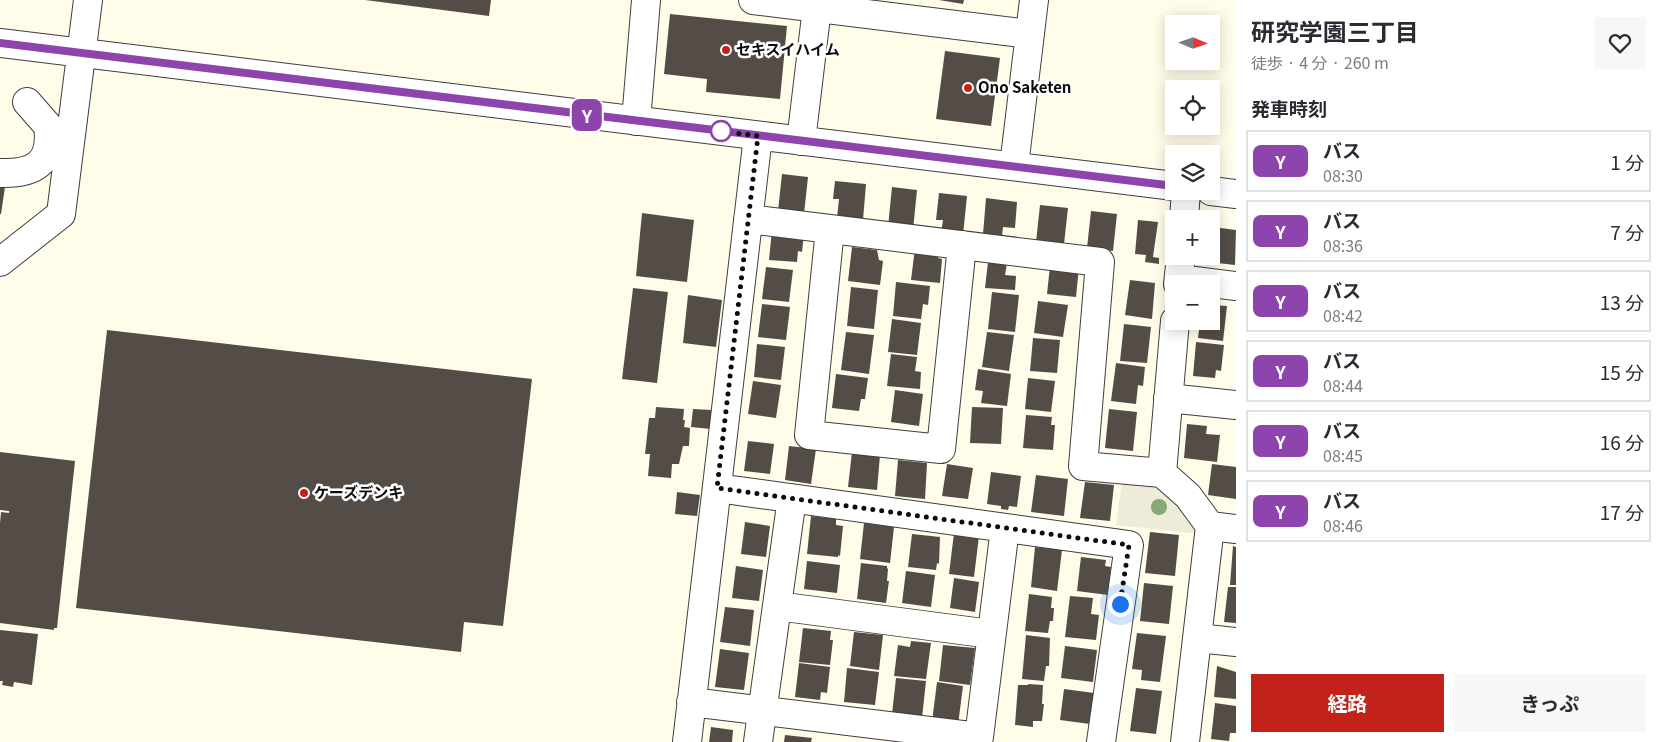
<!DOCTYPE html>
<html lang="ja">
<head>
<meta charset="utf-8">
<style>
  :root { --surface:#fff; --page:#f7f7f7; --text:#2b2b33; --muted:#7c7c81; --line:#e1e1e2; --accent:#c3221b }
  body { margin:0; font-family:Georgia,"Noto Sans JP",serif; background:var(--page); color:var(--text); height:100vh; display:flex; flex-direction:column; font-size:19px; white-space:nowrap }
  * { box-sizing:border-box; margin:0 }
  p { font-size:16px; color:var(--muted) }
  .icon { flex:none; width:28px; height:28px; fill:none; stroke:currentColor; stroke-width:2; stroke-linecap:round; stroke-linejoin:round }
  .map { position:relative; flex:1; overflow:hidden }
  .details { display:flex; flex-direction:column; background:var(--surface); width:425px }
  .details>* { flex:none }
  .badge { padding:0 10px; border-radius:8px; font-size:18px; line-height:32px }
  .needle { width:32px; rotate:92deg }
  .buttons { position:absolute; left:1165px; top:15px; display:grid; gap:10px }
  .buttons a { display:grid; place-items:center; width:55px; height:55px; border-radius:0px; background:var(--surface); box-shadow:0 2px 12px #0003; font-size:25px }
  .you { position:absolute; width:25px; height:25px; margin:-12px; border:4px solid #fff; border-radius:50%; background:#1a73e8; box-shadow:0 0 0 8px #1a73e833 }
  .map>.badge { position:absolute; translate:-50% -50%; box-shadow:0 0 0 2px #fff }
  h2 { padding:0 15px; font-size:19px; line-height:45px }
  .round { display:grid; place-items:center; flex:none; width:52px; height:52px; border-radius:0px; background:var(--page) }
  .summary { display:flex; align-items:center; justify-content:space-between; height:85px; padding:0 15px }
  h1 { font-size:24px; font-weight:700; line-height:38px }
  .cta { display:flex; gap:10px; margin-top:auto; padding:10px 15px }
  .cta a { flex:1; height:58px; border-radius:0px; background:var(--accent); color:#fff; font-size:20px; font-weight:700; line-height:58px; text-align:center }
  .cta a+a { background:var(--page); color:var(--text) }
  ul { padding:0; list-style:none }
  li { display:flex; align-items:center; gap:15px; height:62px; margin:0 10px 8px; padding:0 5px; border:2px solid var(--line); border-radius:0px }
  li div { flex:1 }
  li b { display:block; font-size:19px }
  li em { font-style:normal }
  li .badge { min-width:55px; font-weight:700; text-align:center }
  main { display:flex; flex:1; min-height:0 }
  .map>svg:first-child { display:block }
</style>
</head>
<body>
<main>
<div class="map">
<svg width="1236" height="742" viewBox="0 0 1236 742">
  <rect width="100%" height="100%" fill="#fffde9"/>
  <!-- plaza -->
  <path fill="#eeebd9" d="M1122,481L1164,487L1200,534L1116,525Z"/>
  <!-- building -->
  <path fill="#544d47" d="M365,0H491L489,16Z
    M939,0H964L963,4Z
    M670,14L787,26L780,99L706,92L707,79L664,74Z
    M945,51L1000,58L991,126L936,119Z
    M782,174L808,177L804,214L778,211Z
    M835,181L866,184L863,220L837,218L839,199H833Z
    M0,186L5,187L1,214H0Z
    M892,187L917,190L913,230L888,227Z
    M939,193L967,196L963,235L941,233L943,220H936Z
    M986,198L1017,202L1015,228L1003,227L1002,236L983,234Z
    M1040,205L1068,208L1064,244L1036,242Z
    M1091,211L1117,214L1113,251L1087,248Z
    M642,213L694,220L687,282L636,276Z
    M1138,220L1158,222L1153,257L1159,258V264L1145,262L1146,255L1135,254Z
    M1213,227L1236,230L1235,265L1209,262L1211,256Z
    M772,230L804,233L802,252L798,251L797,262L769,260Z
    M852,247L877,250L879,260L883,261L880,285L848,281Z
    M915,248L939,251L938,258L942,259L940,283L911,280Z
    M988,262L1007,263L1005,275L1016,276L1015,290L985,288Z
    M1050,266L1079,267L1076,297L1047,294Z
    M766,267L793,270L789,302L762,299Z
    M1130,280L1155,283L1152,319L1125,315Z
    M896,282L930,286L928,305L923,304L921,319L893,316Z
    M851,287L878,290L874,329L847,326Z
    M633,288L668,292L657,383L622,379Z
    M992,292L1019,295L1015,332L988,329Z
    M688,295L722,300L716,347L683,343Z
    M1038,301L1068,305L1063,337L1034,333Z
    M762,304L790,307L786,340L758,337Z
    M1211,305L1227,306L1223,341L1198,338L1200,321H1211Z
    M892,319L921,323L917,355L888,352Z
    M1124,324L1151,327L1147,363L1120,361Z
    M107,330L532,379L503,626L464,622L461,652L76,608Z
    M846,332L874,335L869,374L841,370Z
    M987,332L1014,335L1009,371L982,367Z
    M1033,338L1060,340L1057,373L1030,371Z
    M1196,342L1224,345L1221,371L1216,370L1215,378L1193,376Z
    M757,344L785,347L781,380L754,377Z
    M891,354L917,357L915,371L921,372L920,389L887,386Z
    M1116,363L1145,367L1143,386L1138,385L1136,404L1111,401Z
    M978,369L1011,374L1007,406L981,403L983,391L975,390Z
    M836,374L868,378L865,399H861L859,411L832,408Z
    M1028,378L1055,381L1051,412L1025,409Z
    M753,381L781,385L776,418L748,414Z
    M895,390L923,394L919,426L891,422Z
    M656,407L684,409L683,420H685L684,427L690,428L689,446H683L679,464H672L671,478L648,476L650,454H645L649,418H655Z
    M972,407L1003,408L1001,444L970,443Z
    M693,409L712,410L711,429L691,427Z
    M1109,409L1137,412L1133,451L1105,448Z
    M1026,415L1052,417L1051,425H1055L1053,450L1023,448Z
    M1187,424L1207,426L1206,434L1220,435L1217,462L1184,458Z
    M748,441L774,444L770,474L744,471Z
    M789,446L816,449L811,484L785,480Z
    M0,452L75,461L57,628H54V630L0,623V523L1,512L9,513V511L0,510Z
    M852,452L880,455L877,490L848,487Z
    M898,460L927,463L925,499L895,496Z
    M947,464L973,468L968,499L942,496Z
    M1212,464L1236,467V499L1208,495Z
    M991,472L1021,476L1017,507L1009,506L1008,510L1001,509V506L987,504Z
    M1036,475L1068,479L1064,516L1031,512Z
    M1085,482L1114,485L1110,521L1080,518Z
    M677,492L700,495L697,516L675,514Z
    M811,516L836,519V525L843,526L840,556L838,555V557L807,554Z
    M745,522L770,526L766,557L741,554Z
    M864,523L894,527L890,563L860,559Z
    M1150,532L1179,535L1175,576L1145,573Z
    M954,533L979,536L974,577L949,574Z
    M912,534L940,537L939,564L937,563L936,570L908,567Z
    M1233,546L1236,547V585H1230Z
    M1035,547L1062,550L1057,591L1031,587Z
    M1081,557L1106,560L1105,566L1111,567L1108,595L1077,591Z
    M807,561L840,565L837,593L804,589Z
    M861,563L887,566V568L888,569L887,581H889L886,603L857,599Z
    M736,566L763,570L759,601L732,598Z
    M906,571L935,575L931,607L902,603Z
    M954,578L979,582L975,612L950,608Z
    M1144,583L1173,586L1169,624L1140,621Z
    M1228,587H1236V623L1224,622Z
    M1029,594L1052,597L1051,608H1054L1053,621H1050L1048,633L1025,631Z
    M1070,596L1093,598L1091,614L1099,615L1096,640L1065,637Z
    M725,607L754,610L750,646L720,642Z
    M803,628L831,631L830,640H833L830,665L799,662Z
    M0,630L38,634L32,685L14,682L13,687L2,685L3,681H0Z
    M854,632L883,635L879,670L850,666Z
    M1137,633L1166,636L1160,682L1141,680L1142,670L1132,669Z
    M1026,635L1050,638L1049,666H1046L1044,681L1022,679Z
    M911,641L931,643L926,679L894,676L898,645L910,647Z
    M943,645L975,648L970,685L939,681Z
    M1065,646L1097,650L1093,682L1061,678Z
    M720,649L749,653L744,690L715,687Z
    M799,663L830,667L827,693L821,692L820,700L795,697Z
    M1217,666L1236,672V699L1214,697Z
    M847,668L879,672L875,705L844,702Z
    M896,678L926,681L922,718L892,714Z
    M937,682L963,686L958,725L932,722Z
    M1028,684L1043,685L1042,704H1044L1042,721H1033V727L1015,725L1018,685H1028Z
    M1136,688L1162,691L1156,734L1130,731Z
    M1064,689L1094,693L1090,724L1060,720Z
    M1215,703L1236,706V733H1230L1229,741L1211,739Z
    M711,727L733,730L732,742H709Z
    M785,735L812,738L811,742H784Z"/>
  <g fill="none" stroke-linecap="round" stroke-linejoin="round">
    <!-- minor casing -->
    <g stroke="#3e3e3e" stroke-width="30">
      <path id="minor" d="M753,0L1030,34
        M0,43L1174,186
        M636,121L646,0
        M801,141L817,8
        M1014,166L1034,0
        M0,173C35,174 53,163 48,126L27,102
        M1211,191L1236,194
        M748,219L1100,262L1083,466L1162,473L1188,496L1210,526L1185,742
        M1184,219L1186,191
        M830,229L809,435L941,449L962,245
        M0,262L61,214L88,0
        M1179,279L1236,286
        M1178,284L1181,256
        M1168,398L1236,405
        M1162,473L1175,321
        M717,488L1129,545L1101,742
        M1210,526L1236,529
        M777,606L991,634
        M1198,638L1236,642
        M691,702L979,737L1005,528
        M687,742L758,136
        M758,742L792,498"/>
    </g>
    <!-- minor -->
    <use href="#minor" stroke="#fff" stroke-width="28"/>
  </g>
  <!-- trees -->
  <circle fill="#85aa76" cx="1159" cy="507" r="8"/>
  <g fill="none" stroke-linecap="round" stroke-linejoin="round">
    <!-- line casing -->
    <g stroke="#fff" stroke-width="11">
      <path id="line" d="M0,43L1174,186"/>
    </g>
    <!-- line -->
    <use href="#line" stroke="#8e44ad" stroke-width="8"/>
    <!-- walk -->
    <path stroke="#0b0b0b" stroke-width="5" stroke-dasharray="0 9" d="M721,131L758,136L717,488L1129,545L1120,604"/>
  </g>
  <!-- markers -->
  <g fill="#c3221b" stroke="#fff" stroke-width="2">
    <circle cx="726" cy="50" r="5"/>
    <circle cx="968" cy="88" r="5"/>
    <circle cx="304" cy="493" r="5"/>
  </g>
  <circle fill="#fff" stroke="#8e44ad" stroke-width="2.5" cx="721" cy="131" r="10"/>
  <g text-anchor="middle" stroke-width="5" stroke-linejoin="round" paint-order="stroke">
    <!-- poi labels -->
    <g font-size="15" font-weight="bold" fill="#0b0b0b" stroke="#fff" text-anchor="start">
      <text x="736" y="55">セキスイハイム</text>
      <text x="978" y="93">Ono Saketen</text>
      <text x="314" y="498">ケーズデンキ</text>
    </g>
  </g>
</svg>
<div class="buttons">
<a><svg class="needle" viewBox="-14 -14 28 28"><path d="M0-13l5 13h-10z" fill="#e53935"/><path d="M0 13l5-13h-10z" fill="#7c7c81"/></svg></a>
<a><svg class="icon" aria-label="locate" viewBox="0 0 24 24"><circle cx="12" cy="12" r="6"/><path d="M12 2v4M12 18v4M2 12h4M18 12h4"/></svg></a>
<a><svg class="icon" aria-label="layers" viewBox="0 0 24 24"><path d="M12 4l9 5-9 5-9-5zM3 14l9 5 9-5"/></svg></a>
<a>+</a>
<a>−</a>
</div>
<div class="you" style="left:1120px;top:604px"></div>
<b class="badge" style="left:587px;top:115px;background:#8e44ad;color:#fff">Y</b>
</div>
<section class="details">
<div class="summary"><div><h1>研究学園三丁目</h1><p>徒歩 · 4 分 · 260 m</p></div><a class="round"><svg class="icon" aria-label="heart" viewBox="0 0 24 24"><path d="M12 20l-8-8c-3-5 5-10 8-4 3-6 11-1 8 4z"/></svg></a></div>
<h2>発車時刻</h2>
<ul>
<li><span class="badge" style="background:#8e44ad;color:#fff">Y</span><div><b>バス</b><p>08:30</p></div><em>1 分</em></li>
<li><span class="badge" style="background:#8e44ad;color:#fff">Y</span><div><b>バス</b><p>08:36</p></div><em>7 分</em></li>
<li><span class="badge" style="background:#8e44ad;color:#fff">Y</span><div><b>バス</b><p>08:42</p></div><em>13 分</em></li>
<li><span class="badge" style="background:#8e44ad;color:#fff">Y</span><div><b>バス</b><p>08:44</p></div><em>15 分</em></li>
<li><span class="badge" style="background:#8e44ad;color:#fff">Y</span><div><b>バス</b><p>08:45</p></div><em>16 分</em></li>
<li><span class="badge" style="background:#8e44ad;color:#fff">Y</span><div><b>バス</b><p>08:46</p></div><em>17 分</em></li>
</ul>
<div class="cta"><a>経路</a><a>きっぷ</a></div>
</section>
</main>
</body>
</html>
